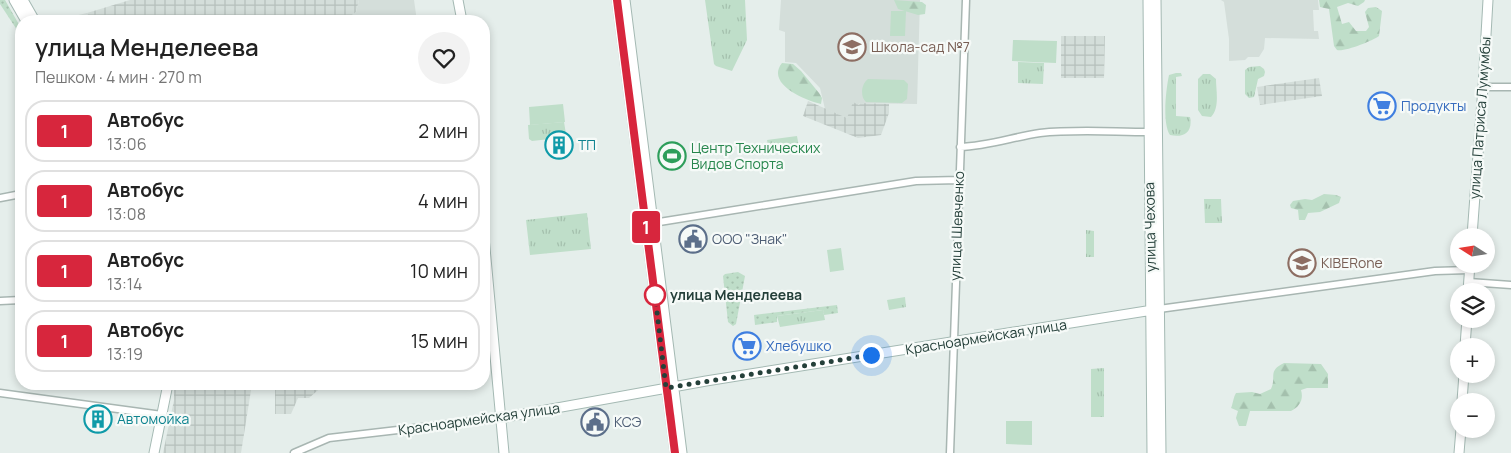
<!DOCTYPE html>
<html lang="ru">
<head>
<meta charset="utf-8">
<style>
  :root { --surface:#fff; --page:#f2f2f2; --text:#222; --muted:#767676; --line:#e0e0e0 }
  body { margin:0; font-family:Manrope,sans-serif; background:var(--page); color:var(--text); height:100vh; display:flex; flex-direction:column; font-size:19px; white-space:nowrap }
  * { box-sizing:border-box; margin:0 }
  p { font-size:16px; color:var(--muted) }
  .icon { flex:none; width:28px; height:28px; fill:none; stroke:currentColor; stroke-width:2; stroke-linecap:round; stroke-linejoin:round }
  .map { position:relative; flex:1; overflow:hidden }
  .details { position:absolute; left:15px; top:15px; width:475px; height:375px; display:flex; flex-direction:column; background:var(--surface); border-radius:20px; box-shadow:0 2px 8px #0003 }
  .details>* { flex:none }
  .badge { padding:0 10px; border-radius:4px; font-size:18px; line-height:32px }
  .needle { width:32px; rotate:282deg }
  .fabs { position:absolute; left:1450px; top:228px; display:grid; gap:10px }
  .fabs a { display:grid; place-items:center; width:45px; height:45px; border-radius:50%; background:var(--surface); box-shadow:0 2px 8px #0003; font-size:25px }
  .you { position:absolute; width:25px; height:25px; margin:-12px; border:4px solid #fff; border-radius:50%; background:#1a73e8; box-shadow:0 0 0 8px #1a73e833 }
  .map>.badge { position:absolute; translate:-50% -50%; box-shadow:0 0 0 2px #fff }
  .round { display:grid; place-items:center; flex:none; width:52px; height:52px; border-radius:26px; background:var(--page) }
  .overview { display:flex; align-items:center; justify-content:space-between; height:85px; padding:0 20px }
  h1 { font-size:24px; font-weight:600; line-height:38px }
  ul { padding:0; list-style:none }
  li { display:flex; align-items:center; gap:15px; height:62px; margin:0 10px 8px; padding:0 10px; border:2px solid var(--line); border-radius:20px }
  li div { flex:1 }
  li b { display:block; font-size:19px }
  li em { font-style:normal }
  li .badge { min-width:55px; font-weight:700; text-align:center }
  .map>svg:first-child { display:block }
</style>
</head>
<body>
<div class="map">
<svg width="1511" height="453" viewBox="0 0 1511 453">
  <defs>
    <pattern id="industrial-grid" width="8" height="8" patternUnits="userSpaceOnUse" patternTransform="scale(1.25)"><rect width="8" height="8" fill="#d4deda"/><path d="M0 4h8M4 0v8" fill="none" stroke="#b6c0bc"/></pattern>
    <pattern id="grass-dots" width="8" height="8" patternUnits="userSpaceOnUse" patternTransform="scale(1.25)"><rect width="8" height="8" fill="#bfdec9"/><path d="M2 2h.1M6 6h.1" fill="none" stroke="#a4c0ad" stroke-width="1.8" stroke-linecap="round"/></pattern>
    <pattern id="forest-firs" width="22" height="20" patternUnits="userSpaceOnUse" patternTransform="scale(1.25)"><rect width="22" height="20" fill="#bfdec9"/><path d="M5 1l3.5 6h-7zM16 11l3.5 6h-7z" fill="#a4c0ad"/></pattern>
    <pattern id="park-tufts" width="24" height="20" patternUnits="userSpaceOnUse" patternTransform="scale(1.25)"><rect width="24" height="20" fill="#bfdec9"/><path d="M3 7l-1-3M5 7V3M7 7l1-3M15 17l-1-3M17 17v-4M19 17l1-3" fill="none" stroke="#a4c0ad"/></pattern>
  </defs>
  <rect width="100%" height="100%" fill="#e5eeeb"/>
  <!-- built -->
  <path fill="#d4deda" d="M359,0H414L417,21H348V18L356,12Z
    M781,0H920L917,104L860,103L847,118L825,109L820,88L796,63L785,62V32L779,30Z
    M1221,0H1318L1319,10H1313L1314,31H1318L1319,39L1265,38L1264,49L1259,57H1248L1245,60L1229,61V39L1224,2Z
    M87,13L90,21H62L74,16Z"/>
  <!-- industrial -->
  <path fill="url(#industrial-grid)" d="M130,0H359L356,12L348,18V21H90L87,13Z
    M1061,36H1105L1104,78H1061Z
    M1319,78L1322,96L1260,105L1257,87Z
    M808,101L847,118L853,102L859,105L860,103L889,104V113L881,135L858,138L803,116Z
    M174,384H252L241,453H163L174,400Z
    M275,384H325L309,398H298L291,414H275Z"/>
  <!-- grass -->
  <path fill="url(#grass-dots)" d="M0,0H5L21,28V36L0,4Z
    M738,272L745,276L736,324L733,326L728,322L723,276L725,274Z
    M837,305L838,313L824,315L823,310L777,316V322L755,325L754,315Z"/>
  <!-- forest -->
  <path fill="url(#forest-firs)" d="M894,0L922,2L926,5L925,14L918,15L898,9Z
    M1319,0H1365L1364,2L1358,6L1348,3L1337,7L1342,24L1349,22L1356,31H1366L1369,27L1365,12L1368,8L1376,7L1382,11L1379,36C1372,41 1345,52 1337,50L1334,46L1329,9L1320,7Z
    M782,63L793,64L801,71L819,93L822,98L821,104C806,101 765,84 782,63Z
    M1324,194L1336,195L1341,197L1339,203L1320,212L1308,213L1305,220H1299L1298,210L1291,208L1290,205L1293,201L1305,199L1312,200Z
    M1284,363L1321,364L1328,374V388H1307L1301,390C1304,400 1299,407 1291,411H1250L1246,426H1239L1236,418L1238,411L1231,408C1233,404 1233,398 1236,393L1252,392L1260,394L1271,389C1277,377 1267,371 1284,363Z"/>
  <!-- park -->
  <path fill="url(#park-tufts)" d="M705,0H745L747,40L732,71L716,66L714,64Z
    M1018,62L1044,63L1043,84L1018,83Z
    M1260,66L1264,69L1265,72L1264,76L1258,79L1254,97L1249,98L1245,94V70L1249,67Z
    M1176,73H1181L1182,76L1176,77V116L1190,117C1193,132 1184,138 1170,135C1162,123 1166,89 1169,75Z
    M1203,74H1210L1216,79C1216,90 1220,108 1211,117L1202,116L1198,110V79Z
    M564,122L566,134L550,135V139L532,141L529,139L528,125Z
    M797,136L799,147L769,151L767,140Z
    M1204,199H1221L1222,223H1205Z
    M587,213L591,249L530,255L526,220Z
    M1086,230L1094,231V257H1086Z
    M905,297L906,307L889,310L887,300Z
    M823,310L825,320L780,327L777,316Z
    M1104,368V417H1091V369Z"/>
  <!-- pitch -->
  <path fill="#bfdec9" d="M891,11H906L905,36H890Z
    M1013,40L1057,41L1056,63L1012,61Z
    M868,79L904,80L908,84L907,99L902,103L866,102C860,97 861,84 868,79Z
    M563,104L565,122L530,125L529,107Z
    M841,248L844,270L830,272L827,250Z
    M1006,421H1032V445L1006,444Z"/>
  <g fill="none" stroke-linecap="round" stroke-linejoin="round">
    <!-- street casing -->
    <g stroke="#a8b6b2" stroke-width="9">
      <path id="street" d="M1483,87H1511
        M960,147C988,146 1013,137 1040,133C1076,129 1113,132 1149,132
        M0,198L21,194
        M653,223L916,181L959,180
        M1469,282L1511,285
        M0,301L21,300
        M1159,309L1435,271L1469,270
        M0,393L162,415
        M294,453L329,438L501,418
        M950,453L966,0"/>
    </g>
    <!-- secondary casing -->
    <g stroke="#a4b9b3" stroke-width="11">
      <path id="secondary" d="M14,0L26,21
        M23,0L35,21
        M458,0L462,21
        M617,0L675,453
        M625,0L682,453
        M1148,0L1152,453
        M1156,0L1161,453
        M1472,236L1483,87L1488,0
        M484,237L504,453
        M1468,291L1470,264
        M1465,346L1467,319
        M1462,401L1464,374
        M501,418L706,381L1159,309
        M154,453L168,384
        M1459,453L1461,429"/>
    </g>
    <!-- street -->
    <use href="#street" stroke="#fff" stroke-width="6"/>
    <!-- secondary -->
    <use href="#secondary" stroke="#fff" stroke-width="9"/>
  </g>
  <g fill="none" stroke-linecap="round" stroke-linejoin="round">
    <!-- line casing -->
    <g stroke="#fff" stroke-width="11">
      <path id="line" d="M617,0L675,453"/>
    </g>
    <!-- line -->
    <use href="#line" stroke="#d7263d" stroke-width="8"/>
    <!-- walk -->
    <path stroke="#25403a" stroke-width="5" stroke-dasharray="0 9" d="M655,295L666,388L871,355"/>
  </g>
  <!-- icons -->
  <defs>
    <g id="school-ring" transform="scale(1.4375)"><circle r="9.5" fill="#f6faf8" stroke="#8d6e63" stroke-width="1.5"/><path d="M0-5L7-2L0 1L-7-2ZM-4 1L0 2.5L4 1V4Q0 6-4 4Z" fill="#8d6e63"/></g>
    <g id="supermarket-ring" transform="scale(1.4375)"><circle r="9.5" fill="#f6faf8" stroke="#3f7fe0" stroke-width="1.5"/><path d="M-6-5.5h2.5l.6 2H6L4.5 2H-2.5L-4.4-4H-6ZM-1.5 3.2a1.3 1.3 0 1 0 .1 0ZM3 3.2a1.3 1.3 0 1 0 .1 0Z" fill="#3f7fe0"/></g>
    <g id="building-ring" transform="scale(1.4375)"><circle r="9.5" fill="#f6faf8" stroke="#0f9aa8" stroke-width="1.5"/><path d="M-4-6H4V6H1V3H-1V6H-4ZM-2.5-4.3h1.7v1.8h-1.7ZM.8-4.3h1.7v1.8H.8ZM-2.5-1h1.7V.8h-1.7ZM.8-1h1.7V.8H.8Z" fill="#0f9aa8"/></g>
    <g id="stadium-ring" transform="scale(1.4375)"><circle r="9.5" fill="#f6faf8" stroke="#2e9e5b" stroke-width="1.5"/><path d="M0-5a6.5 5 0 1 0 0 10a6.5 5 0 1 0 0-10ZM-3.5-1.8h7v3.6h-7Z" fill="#2e9e5b"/></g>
    <g id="civic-ring" transform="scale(1.4375)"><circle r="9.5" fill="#f6faf8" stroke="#5c6f8a" stroke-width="1.5"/><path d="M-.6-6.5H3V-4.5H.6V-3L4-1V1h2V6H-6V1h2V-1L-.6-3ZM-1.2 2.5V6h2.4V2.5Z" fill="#5c6f8a"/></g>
  </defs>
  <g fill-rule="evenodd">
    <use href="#school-ring" x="852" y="47"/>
    <use href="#supermarket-ring" x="1382" y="106"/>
    <use href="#building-ring" x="559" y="145"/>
    <use href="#stadium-ring" x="672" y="156"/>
    <use href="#civic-ring" x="693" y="239"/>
    <use href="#school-ring" x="1302" y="263"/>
    <use href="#supermarket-ring" x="747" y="346"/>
    <use href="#building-ring" x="98" y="419"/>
    <use href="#civic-ring" x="595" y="422"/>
  </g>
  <!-- markers -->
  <circle fill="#fff" stroke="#d7263d" stroke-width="2.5" cx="655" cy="295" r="10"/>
  <g text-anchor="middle" stroke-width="4.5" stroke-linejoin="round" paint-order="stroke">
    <!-- education labels -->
    <g font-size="14" fill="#785e54" stroke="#f6faf8" text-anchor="start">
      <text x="871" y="52">Школа-сад №7</text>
      <text x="1321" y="268">KIBERone</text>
    </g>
    <!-- shop labels -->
    <g font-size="14" fill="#366cbe" stroke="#f6faf8" text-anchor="start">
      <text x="1401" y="111">Продукты</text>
      <text x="766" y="351">Хлебушко</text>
    </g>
    <!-- street labels -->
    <g font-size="14" fill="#25403a" stroke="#f6faf8">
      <text transform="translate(1480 118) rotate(-86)" y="5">улица Патриса Лумумбы</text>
      <text transform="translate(957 226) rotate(-88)" y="5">улица Шевченко</text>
      <text transform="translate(1150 227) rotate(-91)" y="5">улица Чехова</text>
      <text transform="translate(986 337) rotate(-9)" y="5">Красноармейская улица</text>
      <text transform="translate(479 419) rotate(-8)" y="5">Красноармейская улица</text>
    </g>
    <!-- culture labels -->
    <g font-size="14" fill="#0d838f" stroke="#f6faf8" text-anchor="start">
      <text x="578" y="150">ТП</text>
      <text x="117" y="424">Автомойка</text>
    </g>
    <!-- leisure labels -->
    <g font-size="14" fill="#27864d" stroke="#f6faf8" text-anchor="start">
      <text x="691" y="153">Центр Технических<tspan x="691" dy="16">Видов Спорта</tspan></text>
    </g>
    <!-- service labels -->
    <g font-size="14" fill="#4e5e75" stroke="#f6faf8" text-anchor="start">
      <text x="712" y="244">ООО "Знак"</text>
      <text x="614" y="427">КСЭ</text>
    </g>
    <!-- stop labels -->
    <g font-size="14" font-weight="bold" fill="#25403a" stroke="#f6faf8" text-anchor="start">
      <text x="670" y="300">улица Менделеева</text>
    </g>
  </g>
</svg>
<div class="fabs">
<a><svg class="needle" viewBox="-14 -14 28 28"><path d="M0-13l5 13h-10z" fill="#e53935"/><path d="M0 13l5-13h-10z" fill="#767676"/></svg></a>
<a><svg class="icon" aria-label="layers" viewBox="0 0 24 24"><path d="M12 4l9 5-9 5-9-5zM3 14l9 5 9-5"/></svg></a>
<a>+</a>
<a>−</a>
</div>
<div class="you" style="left:871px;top:355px"></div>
<b class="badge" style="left:646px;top:227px;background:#d7263d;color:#fff">1</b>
<section class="details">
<div class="overview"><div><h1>улица Менделеева</h1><p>Пешком · 4 мин · 270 m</p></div><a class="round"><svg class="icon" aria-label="heart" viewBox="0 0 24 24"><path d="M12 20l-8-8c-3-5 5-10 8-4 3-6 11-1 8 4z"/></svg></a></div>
<ul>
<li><span class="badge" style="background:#d7263d;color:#fff">1</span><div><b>Автобус</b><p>13:06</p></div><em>2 мин</em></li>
<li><span class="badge" style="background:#d7263d;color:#fff">1</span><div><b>Автобус</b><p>13:08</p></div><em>4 мин</em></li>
<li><span class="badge" style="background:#d7263d;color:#fff">1</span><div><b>Автобус</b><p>13:14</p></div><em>10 мин</em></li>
<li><span class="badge" style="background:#d7263d;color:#fff">1</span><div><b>Автобус</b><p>13:19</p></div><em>15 мин</em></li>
</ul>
</section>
</div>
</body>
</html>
